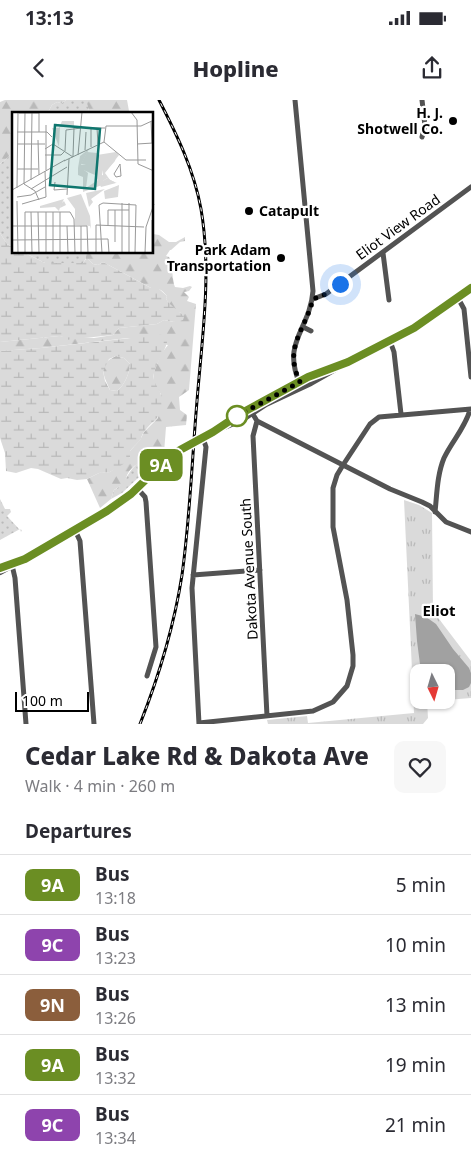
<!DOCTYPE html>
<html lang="en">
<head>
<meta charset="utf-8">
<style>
  :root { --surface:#fff; --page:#f7f7f7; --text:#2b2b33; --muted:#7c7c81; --line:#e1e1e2 }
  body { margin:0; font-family:"Noto Sans",sans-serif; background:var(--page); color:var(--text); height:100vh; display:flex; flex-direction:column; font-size:19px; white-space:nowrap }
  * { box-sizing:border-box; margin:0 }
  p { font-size:16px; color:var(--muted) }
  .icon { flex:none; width:28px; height:28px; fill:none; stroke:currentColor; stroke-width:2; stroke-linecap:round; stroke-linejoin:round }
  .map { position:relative; height:624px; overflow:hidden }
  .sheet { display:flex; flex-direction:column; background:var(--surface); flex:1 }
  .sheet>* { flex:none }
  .badge { padding:0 10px; border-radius:8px; font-size:18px; line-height:32px }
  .needle { width:32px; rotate:175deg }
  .buttons { position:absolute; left:410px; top:564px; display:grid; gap:10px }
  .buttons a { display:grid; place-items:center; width:45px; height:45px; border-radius:10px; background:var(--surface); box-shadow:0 1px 4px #0004; font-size:25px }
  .scale { position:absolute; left:15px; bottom:12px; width:74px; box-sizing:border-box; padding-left:5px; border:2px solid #000; border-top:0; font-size:14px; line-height:18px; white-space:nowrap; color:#000; -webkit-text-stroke:4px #fff; paint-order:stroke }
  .you { position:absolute; width:25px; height:25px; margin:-12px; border:4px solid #fff; border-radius:50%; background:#1a73e8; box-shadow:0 0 0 8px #1a73e833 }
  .map>.badge { position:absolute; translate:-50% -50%; box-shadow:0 0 0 2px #fff }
  h2 { padding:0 25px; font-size:19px; line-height:45px }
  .round { display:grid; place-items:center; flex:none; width:52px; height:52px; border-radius:10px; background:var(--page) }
  .head { display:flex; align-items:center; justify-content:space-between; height:85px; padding:0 25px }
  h1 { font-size:24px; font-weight:800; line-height:38px }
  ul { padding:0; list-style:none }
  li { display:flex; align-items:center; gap:15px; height:60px; padding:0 25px; border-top:1px solid var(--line) }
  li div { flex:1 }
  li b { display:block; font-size:19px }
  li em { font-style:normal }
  li .badge { min-width:55px; font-weight:700; text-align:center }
  .status { display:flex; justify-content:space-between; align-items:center; height:35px; padding:0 25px; background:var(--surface); direction:ltr }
  .status svg { height:14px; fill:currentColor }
  header { display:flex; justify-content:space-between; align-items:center; height:65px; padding:0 25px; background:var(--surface); font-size:22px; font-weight:800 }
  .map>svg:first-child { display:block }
</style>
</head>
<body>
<div class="status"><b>13:13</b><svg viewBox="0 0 49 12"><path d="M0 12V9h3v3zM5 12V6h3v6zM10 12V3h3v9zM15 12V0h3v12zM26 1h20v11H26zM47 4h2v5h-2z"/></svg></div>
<header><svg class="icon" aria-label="back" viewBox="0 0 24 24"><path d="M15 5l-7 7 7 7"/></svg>Hopline<svg class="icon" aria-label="share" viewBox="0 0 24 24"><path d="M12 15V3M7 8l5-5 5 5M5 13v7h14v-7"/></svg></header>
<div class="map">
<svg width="471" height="624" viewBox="0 0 471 624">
  <defs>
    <pattern id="grass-dots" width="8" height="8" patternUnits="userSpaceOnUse" patternTransform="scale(1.25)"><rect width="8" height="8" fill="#dadada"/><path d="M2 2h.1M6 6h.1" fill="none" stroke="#b9b9b9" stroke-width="1.8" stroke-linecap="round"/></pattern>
    <pattern id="forest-firs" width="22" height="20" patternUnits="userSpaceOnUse" patternTransform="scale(1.25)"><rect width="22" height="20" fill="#dadada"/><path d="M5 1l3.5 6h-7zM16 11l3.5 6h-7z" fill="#b9b9b9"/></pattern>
    <pattern id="wetland-marsh" width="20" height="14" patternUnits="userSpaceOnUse" patternTransform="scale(1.25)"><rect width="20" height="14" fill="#dadada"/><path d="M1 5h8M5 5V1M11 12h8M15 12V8" fill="none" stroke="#b9b9b9"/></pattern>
    <pattern id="park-tufts" width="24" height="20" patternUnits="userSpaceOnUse" patternTransform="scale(1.25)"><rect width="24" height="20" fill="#dadada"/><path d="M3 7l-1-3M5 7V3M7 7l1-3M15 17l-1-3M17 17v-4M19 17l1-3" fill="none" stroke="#b9b9b9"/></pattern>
  </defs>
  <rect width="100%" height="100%" fill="#fff"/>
  <!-- grass -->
  <path fill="url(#grass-dots)" d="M66,0H87V4L90,14H47L52,5L57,2L62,3Z
    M14,52V148L7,144L0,133V64Z
    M25,153H86L87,157L83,163H45Z
    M146,361L153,364L122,393L111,399L114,390C128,384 129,362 146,361Z
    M0,399L5,409H10L11,412L7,416L19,429L22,430L21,432L20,429L0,440Z"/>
  <!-- forest -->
  <path fill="url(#forest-firs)" d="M5,0H66L62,3L57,2L52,5L47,14H14V52L0,64V2Z
    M87,0H127L129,11L133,14H90L87,4Z
    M153,134L159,135L169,142H176L185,137V141L180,142L171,150H170L166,156L169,157L173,165L170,168C174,173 172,180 175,187L183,188L190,186L192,187L189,191L184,192L189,197L187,201L196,204L189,290L179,297L180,310L187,315L186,325L166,327L164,353L153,364C139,359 127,368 125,383L114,390L111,399L100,408L87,379L99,373L110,372L130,357V351L140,340L144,332L158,318L161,294L154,284V272L161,254L168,245L128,238L41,248L0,251V242L59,236L94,238L113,235L119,228L157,224L164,220L174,222L181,213L173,210L166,199L167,196C162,190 159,188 151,188L103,162L98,165L93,164L88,159H86V153L152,152Z
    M116,256L124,258L130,264C129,275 125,284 117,291L110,290C104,275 96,265 116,256Z"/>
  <!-- wetland -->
  <path fill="url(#wetland-marsh)" fill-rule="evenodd" d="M0,133L7,144L14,148V152L25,153L45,163H83L86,159H88L93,164L98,165L103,162L151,188H158L167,196L166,199C171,207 179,210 184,217L183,220L174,222L164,220L157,224L119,228L113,235L65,240L62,236H59L0,242Z
    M167,234C170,247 157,259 154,273C152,283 159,287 161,295C167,317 154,318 144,332C143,333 141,337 141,339C138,343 133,347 130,351V357L127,362L110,372L99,373L87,379L77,380L67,378L61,379L38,369L31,368L16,373L6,371L5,353L0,338V251L41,248ZM116,256L124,258L130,264C129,275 125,284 117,291L110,290L105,281L103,271L109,259Z"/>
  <!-- park -->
  <path fill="url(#park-tufts)" d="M404,400L419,405L432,413L433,511L471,561V598L446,600V572H419V600H441L427,601L428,618L423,624H268L267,620L307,616L308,623L414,613Z"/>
  <!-- water -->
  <path fill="#a1a1a1" d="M415,514L426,517L436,524L453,549L469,568L471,573V583L469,587L463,590H446V572H421L417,541Z"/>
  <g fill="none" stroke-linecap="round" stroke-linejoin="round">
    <!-- minor -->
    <path stroke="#535353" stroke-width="5" d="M295,0L313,191C310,230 281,242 300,284
      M422,37L425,26L422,0
      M383,153L389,200
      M458,198L464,209L471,277
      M313,199L326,194L471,87
      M303,227L311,231
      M390,241L394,252L401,314
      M251,311L257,321L390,389L422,402L430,406L446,422L471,432
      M257,321L253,336L267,616
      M137,388L145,397L146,402L156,547L147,576
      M435,412C437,394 437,375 444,358C452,341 465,328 470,310
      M75,430L80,441L94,624
      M12,465L15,478L26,624
      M193,475L260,470
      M199,623L313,611L333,602L347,586L353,566V555L347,500L333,427V388L337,375L343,365L370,324L379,317L471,309
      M199,624L192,488L206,347L203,338"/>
    <!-- tertiary -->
    <path stroke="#535353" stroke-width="6" d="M290,288L318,273L339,264
      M226,322L257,305
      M0,472L31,455L115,406L179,350L213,332L243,319L266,304L311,283L348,262L414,228L471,188"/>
    <!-- rail casing -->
    <g stroke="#000" stroke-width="3">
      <path id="rail" d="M140,624C159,576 174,526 182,475C190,418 192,359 197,301C202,238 212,173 201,109C194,70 177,35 159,0"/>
    </g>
    <!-- rail -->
    <use href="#rail" stroke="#fff" stroke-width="1" stroke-dasharray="4" stroke-linecap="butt"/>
  </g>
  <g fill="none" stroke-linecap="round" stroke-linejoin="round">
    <!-- line casing -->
    <g stroke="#fff" stroke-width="11">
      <path id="line" d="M0,468L25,459L107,411L131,394L163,363L180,350L213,332L240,314L308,277L348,262L414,228L471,188"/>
    </g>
    <!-- line -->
    <use href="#line" stroke="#6b8e23" stroke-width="8"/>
    <!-- walk -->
    <path stroke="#000" stroke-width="5" stroke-dasharray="0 9" d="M237,316L300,282C283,247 305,231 313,199L326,194L340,184"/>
  </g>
  <!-- markers -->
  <g fill="#000" stroke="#fff" stroke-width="2">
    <circle cx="453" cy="21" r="5"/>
    <circle cx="249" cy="111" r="5"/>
    <circle cx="281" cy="158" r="5"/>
  </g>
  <circle fill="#fff" stroke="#6b8e23" stroke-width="2.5" cx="237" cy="316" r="10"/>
  <g text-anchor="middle" stroke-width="4.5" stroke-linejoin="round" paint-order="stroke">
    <!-- poi labels -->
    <g font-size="14" font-weight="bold" fill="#000" stroke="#fff" text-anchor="end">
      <text x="443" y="18">H. J.<tspan x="443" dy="16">Shotwell Co.</tspan></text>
      <text x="259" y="116" text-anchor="start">Catapult</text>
      <text x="271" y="155">Park Adam<tspan x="271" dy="16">Transportation</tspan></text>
    </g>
    <!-- street labels -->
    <g font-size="14" fill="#000" stroke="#fff">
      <text transform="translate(398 127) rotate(-36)" y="5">Eliot View Road</text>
      <text transform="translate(249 469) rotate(-93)" y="5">Dakota Avenue South</text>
    </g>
    <!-- neighbourhood labels -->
    <g font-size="15" font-weight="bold" fill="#000" stroke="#fff">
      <text x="439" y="516">Eliot</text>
    </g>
  </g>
  <!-- overview -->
  <g transform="translate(12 12)">
    <rect width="141" height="141" fill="#fff"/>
    <path d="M77,37L69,53H91L85,43L104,40L107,43L93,61L98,68L105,71L99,70L95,66L91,69V54L68,55L76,61L74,76L86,68L90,73L71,80V65L66,63V56L68,44Z" fill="#dadada"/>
    <path d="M75,40L85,41L88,48L91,44L104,43L103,49L94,59L91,58L90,63L94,64L91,69L95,66L104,71L89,75L83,63L69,57L67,54L74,53L69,52ZM107,73L106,85L93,87L92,79ZM93,77L79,87L81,90L77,95L74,81Z" fill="#dadada"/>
    <path d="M50,9H62V15H48L47,35L40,16H47ZM69,82L78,104L79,117L78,114L63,113V97L55,86ZM52,87L50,91L52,89L54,93L48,96L49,92L47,99L43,95L28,96V94Z" fill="#dadada"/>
    <path fill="none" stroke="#999" stroke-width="1" d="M119,0L125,8L126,52L142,59M7,1H27M139,9L140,31M94,14H129L142,8M85,16L86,32M5,20H35L40,25M27,20V1M26,28L27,63M92,30L94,14M5,32H33M125,32L141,31M79,35V16H93M33,37L41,32L61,45M73,38L74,20M53,39L54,18L69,16M33,43H49L53,39M66,43L70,0M61,44L62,16M52,49L92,30L114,48H134M108,52L109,64L104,65L102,62ZM5,57H26M34,58V13M19,68L20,0M43,70L42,78L55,77M12,72L13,0M12,72L23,79L27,88M5,76L6,0M19,77L55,55M0,78L53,48M55,83L57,47M5,85L19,83L33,75M5,89L6,141M110,91V141M10,92L34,85L33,59M103,98V130M19,100L20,141M26,100L27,141M34,100V141M41,100V141M48,100V141M0,114H75L76,141M55,114L56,141M69,114V141M96,114V98H117M0,128L96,127L97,141M13,141V100H58L62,107L63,141M84,141V113L132,115M90,141L87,93L91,91L124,93L123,141M117,141V91M133,141L134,115L142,92M140,141V108"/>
    <path fill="#0f766e" fill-opacity="0.15" stroke="#0f766e" stroke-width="2.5" d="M43,13L88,17L83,77L38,73Z"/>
    <rect width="141" height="141" fill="none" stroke="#000" stroke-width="2.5"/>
  </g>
</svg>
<div class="buttons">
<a><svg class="needle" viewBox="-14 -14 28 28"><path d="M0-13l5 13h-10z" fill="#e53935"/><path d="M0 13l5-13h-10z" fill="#7c7c81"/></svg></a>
</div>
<div class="scale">100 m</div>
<div class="you" style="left:340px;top:184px"></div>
<b class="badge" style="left:161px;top:365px;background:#6b8e23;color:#fff">9A</b>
</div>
<section class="sheet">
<div class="head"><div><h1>Cedar Lake Rd &amp; Dakota Ave</h1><p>Walk · 4 min · 260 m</p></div><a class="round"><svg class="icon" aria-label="heart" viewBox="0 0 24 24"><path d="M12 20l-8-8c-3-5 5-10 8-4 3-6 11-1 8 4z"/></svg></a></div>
<h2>Departures</h2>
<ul>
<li><span class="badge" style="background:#6b8e23;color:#fff">9A</span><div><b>Bus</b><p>13:18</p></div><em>5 min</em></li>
<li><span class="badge" style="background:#8e44ad;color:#fff">9C</span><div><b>Bus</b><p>13:23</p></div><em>10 min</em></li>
<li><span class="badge" style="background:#8b5e3c;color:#fff">9N</span><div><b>Bus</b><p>13:26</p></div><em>13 min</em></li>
<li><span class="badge" style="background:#6b8e23;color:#fff">9A</span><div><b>Bus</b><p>13:32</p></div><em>19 min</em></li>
<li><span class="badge" style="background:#8e44ad;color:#fff">9C</span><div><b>Bus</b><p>13:34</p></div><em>21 min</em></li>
</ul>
</section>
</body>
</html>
